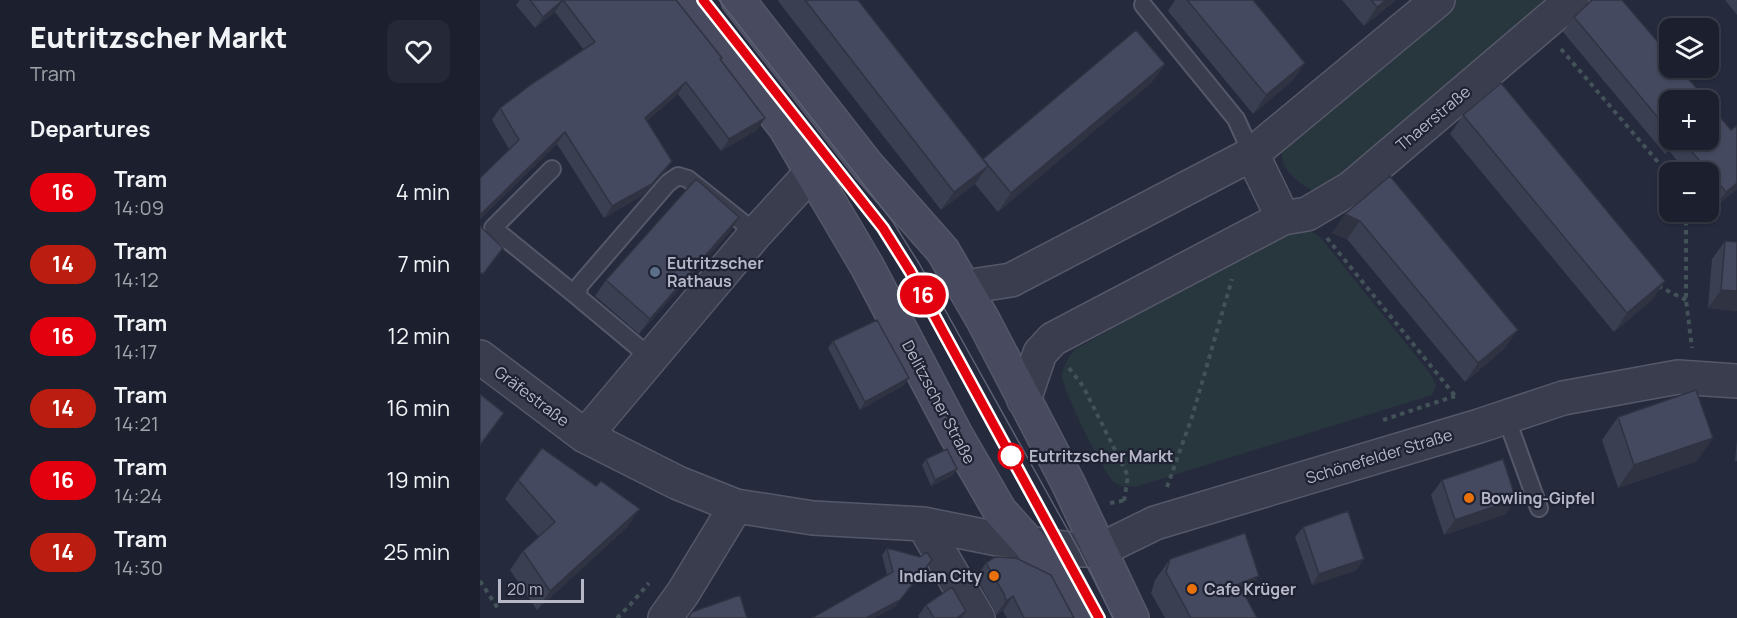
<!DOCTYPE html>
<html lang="en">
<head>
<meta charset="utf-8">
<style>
  :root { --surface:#1c202e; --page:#252836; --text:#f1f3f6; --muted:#a0a3aa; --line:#3a3e4a }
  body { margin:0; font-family:Manrope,sans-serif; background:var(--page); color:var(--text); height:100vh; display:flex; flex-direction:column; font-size:22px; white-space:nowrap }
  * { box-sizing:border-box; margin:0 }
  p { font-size:20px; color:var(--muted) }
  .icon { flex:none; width:33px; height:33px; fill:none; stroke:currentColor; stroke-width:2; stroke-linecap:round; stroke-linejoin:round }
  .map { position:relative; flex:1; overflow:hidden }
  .drawer { display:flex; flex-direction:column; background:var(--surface); width:480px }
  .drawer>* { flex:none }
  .badge { padding:0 12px; border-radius:20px; font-size:21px; line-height:39px }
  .tools { position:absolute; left:1179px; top:18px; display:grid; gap:12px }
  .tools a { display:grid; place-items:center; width:60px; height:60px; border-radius:12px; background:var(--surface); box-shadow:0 2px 4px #0004,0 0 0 2px var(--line); font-size:30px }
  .scale { position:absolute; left:18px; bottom:15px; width:86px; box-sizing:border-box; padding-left:6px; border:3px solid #b6b8c8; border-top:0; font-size:16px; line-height:21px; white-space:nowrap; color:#b6b8c8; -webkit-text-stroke:4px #1f2233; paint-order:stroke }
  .map>.badge { position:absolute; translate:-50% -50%; box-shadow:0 0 0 3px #fff }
  h2 { padding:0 30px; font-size:22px; line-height:54px }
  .round { display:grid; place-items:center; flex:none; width:63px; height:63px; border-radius:12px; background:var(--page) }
  .overview { display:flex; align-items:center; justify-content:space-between; height:102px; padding:0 30px }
  h1 { font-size:28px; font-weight:800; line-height:45px }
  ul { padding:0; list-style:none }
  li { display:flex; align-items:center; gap:18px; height:72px; padding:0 30px }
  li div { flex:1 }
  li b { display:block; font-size:22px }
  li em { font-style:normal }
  li .badge { min-width:66px; font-weight:700; text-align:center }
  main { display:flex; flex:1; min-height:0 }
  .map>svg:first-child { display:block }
</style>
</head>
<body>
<main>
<section class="drawer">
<div class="overview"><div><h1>Eutritzscher Markt</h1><p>Tram</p></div><a class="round"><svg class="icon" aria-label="heart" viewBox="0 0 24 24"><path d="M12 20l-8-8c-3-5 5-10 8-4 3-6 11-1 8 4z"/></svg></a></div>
<h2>Departures</h2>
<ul>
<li><span class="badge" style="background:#e3000f;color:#fff">16</span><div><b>Tram</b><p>14:09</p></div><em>4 min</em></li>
<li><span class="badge" style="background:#bb1e10;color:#fff">14</span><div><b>Tram</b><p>14:12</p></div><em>7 min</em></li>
<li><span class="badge" style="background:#e3000f;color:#fff">16</span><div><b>Tram</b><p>14:17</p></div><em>12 min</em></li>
<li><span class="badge" style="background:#bb1e10;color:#fff">14</span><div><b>Tram</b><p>14:21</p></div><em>16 min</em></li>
<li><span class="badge" style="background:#e3000f;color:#fff">16</span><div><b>Tram</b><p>14:24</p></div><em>19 min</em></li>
<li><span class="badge" style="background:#bb1e10;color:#fff">14</span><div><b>Tram</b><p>14:30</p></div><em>25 min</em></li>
</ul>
</section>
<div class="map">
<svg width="1257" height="618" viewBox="0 0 1257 618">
  <rect width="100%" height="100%" fill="#262a3d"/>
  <!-- green -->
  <path fill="#28363e" d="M972,0H1076L840,194C824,188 800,172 802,152C802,149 803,146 804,142Z
    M829,230L840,237L949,372L956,385L952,395L655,487C648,486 638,487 633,481C623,471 581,387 582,375C583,365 588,358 594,350L801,235Z"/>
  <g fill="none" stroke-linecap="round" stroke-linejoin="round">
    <!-- lane casing -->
    <g stroke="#555868" stroke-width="20">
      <path id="lane" d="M663,5L756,119L772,154
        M72,169L13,228L98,297
        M171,358L98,297L99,286L188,183L198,176L208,179L276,233
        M1026,417L1059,508"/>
    </g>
    <!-- street casing -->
    <g stroke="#555868" stroke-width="36">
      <path id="street" d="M772,154L803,218
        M485,287L531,280L772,154L958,0
        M0,357L105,436L198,483L256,506L333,518L443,524L518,539L599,550H620L675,523L999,426L1083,398L1198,377L1257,381
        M544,400L560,353L573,339L803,218L827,214L871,188L1092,0
        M105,436L276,233L332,172
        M443,524L498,618
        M185,618L203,593L256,506"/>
    </g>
    <!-- secondary casing -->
    <g stroke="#555868" stroke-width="36">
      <path id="secondary" d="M205,0L305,127L387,266L476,435L520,511L584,582L604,618
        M258,0L388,166L463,251L503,320L588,483L652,618"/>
    </g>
    <!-- path -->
    <path stroke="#435258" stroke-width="4" stroke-dasharray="4.5 4.5" stroke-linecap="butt" d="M1081,49L1190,176
      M1206,212V300L1212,348
      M847,238L976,397
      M1178,286L1206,300
      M589,368L603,386L648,476L644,501
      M903,420L975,396
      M687,487L712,417L752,279
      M630,503L647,500
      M0,581L19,610
      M137,618L150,605L169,583"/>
    <!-- lane -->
    <use href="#lane" stroke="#3a3d4e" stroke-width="16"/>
    <!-- street -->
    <use href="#street" stroke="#3a3d4e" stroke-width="33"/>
    <!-- secondary -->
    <use href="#secondary" stroke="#484b60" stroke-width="33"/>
    <!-- tram -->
    <path stroke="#5c6074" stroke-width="1.5" d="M223,0L403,228L430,271L619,618
      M239,0L413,222L440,265L599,550L633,618"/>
  </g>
  <!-- wall -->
  <path fill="#3b3f52" d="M40,0H196L241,60L277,130L241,151L198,94L167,121L192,161L184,173L163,195L124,218L77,144L0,219V178L29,149L12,120L20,108L104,50L75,12L55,28L36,5Z
    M299,0H378L502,159L685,64L672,82L518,212L495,184L461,210L298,1Z
    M695,0H773L825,63L812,81L773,114L688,11Z
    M862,0H916L884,26Z
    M1245,0H1257V15Z
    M1094,17L1190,100V140H1228L1257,189L1235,207L1228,199V172H1207L1189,151L1185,154L1083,32Z
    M983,115L1185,281L1172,300L1134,332L970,134Z
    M910,176L1025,348L985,382L867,239L852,233Z
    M259,217L249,233L159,334L115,296L126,280Z
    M1245,241L1257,311L1228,308L1232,259Z
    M353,341L429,378L424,385L380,410L348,348Z
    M1138,417L1217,461L1138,488L1122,440Z
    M1257,439V461H1255Z
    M446,459L477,469L473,475L451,486L442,465Z
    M38,480L147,527L57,610L30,570L43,551L59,537L25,499Z
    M962,480L1026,514L964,535L951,495Z
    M823,527L877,570L832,585L815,537Z
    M407,548L447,567L415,607L402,555Z
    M690,559L779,576L765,596L777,618H685L671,593L675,580Z
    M506,563L594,618H527L523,611L516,615L514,609L496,577Z
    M446,605L486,611L482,618H439L438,616Z"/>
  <!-- shaded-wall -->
  <path fill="#303342" d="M83,0L75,12L55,28L63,17Z
    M906,0H916L884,26L897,7Z
    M825,63L812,81L773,114L786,95Z
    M685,64L672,82L518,212L531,193Z
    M206,82L198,94L157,130L165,118Z
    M285,118L277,130L241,151L249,139Z
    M85,132L77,144L0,219V215Z
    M1195,140H1197L1189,151L1185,154Z
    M192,161L184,173L163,195L124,218L132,206Z
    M508,166L495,184L461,210L474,192Z
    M1257,183V189L1235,207L1246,192Z
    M865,214L880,221L867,239L852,233Z
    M259,217L249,233L159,334L170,319Z
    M1185,281L1172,300L1134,332L1147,313Z
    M1241,290L1257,291V311L1228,308Z
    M1038,330L1025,348L985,382L998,363Z
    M429,378L424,385L380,410L385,402Z
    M24,413L11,432L0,446V445Z
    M1233,438L1217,461L1138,488L1154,465Z
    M477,469L473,475L451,486L455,480Z
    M1036,499L1026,514L964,535L975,520Z
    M160,509L147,527L57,610L70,591Z
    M884,559L877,570L832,585L839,574Z
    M452,560L415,607L395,618H386Z
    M779,576L765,598L759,584Z
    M533,596L523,611L516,615L526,601Z
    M486,611L482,618H477Z"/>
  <!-- building -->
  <path fill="#45495f" stroke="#303342" stroke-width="1.5" d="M50,0H196L242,58L240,59L285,118L249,139L206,82L165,118L192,161L172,184L132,206L85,132L0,215V178L39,140L20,108L53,83L115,42L83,0L63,17Z
    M325,0H378L508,166L474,192Z
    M707,0H773L825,63L786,95Z
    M891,0H906L897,7Z
    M1112,0H1142L1190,56V68H1199L1227,100H1190V132L1094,17Z
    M656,30L685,64L531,193L503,159Z
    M1021,83L1185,281L1147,313L983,115Z
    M1228,103L1251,130L1257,125V183L1246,192L1202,140H1228Z
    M910,176L1038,330L998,363L880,221L865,214Z
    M216,179L259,217L170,319L126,280Z
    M0,226L23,248L3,274L0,272Z
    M1245,241L1257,242V291L1241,290Z
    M397,320L429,378L385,402L353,341Z
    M1216,390L1233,438L1154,465L1138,417Z
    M0,394L24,413L0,445Z
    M62,448L116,486L121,481L160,509L70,591L43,551L75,522L38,480Z
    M467,449L477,469L455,480L446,459Z
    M1023,459L1036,499L975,520L962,480Z
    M868,511L884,559L839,574L823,527Z
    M765,533L779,576L759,584L777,618H711L686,572L690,559Z
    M407,548L440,557L447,552L452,560L420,600L386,618H332L413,572Z
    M515,557L536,558L571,575L594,618H544L533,596L526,601L524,594L506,563Z
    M472,587L486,611L477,618H454L446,605Z
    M260,595L267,618H208L212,612Z"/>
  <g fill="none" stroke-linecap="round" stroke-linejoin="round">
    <!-- line casing -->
    <g stroke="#fff" stroke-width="14">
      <path id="line" d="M223,0L403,228L430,271L619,618"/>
    </g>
    <!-- line -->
    <use href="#line" stroke="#e3000f" stroke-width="9"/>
  </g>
  <!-- markers -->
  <circle fill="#5c6f8a" stroke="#1f2233" stroke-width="2" cx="175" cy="272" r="6"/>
  <circle fill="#fff" stroke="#e3000f" stroke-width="3" cx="531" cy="456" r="12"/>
  <g fill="#e8710a" stroke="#1f2233" stroke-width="2">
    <circle cx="989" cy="498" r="6"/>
    <circle cx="514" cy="576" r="6"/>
    <circle cx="712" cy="589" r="6"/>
  </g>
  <g text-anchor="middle" stroke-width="4.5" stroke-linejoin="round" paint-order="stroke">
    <!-- street labels -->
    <g font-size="16" fill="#b6b8c8" stroke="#1f2233">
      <text transform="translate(953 118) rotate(-40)" y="6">Thaerstraße</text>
      <text transform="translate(52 396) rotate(37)" y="6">Gräfestraße</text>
      <text transform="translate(459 402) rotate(62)" y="6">Delitzscher Straße</text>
      <text transform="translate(899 456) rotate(-17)" y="6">Schönefelder Straße</text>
    </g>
    <!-- poi labels -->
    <g font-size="16" font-weight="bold" fill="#b6b8c8" stroke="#1f2233" text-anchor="start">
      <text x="187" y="269">Eutritzscher<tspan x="187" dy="18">Rathaus</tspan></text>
      <text x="1001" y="504">Bowling-Gipfel</text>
      <text x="502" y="582" text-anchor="end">Indian City</text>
      <text x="724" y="595">Cafe Krüger</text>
    </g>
    <!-- stop labels -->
    <g font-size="16" font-weight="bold" fill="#b6b8c8" stroke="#1f2233" text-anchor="start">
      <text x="549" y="462">Eutritzscher Markt</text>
    </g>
  </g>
</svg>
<div class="tools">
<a><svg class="icon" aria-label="layers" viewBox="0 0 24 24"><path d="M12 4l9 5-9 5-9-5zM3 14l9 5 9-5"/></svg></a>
<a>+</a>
<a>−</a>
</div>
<div class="scale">20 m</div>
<b class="badge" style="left:443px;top:295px;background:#e3000f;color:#fff">16</b>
</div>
</main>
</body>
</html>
